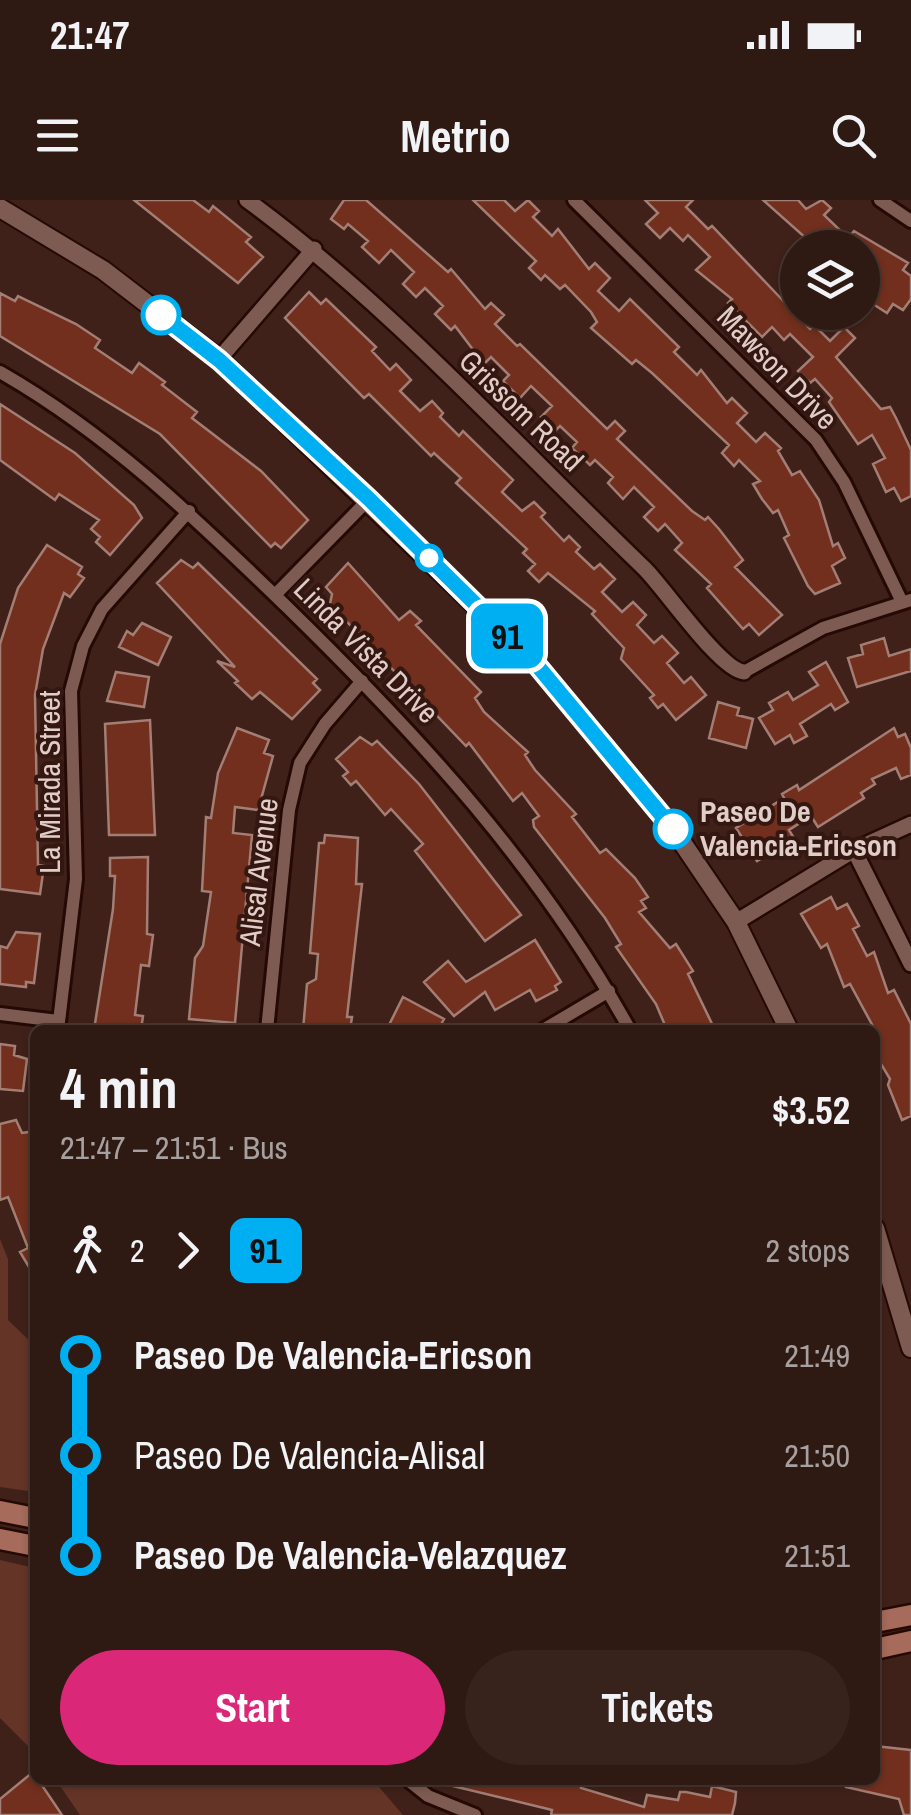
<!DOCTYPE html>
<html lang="en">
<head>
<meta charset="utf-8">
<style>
  :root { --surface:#2f1913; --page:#37221c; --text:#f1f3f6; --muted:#a7a0a0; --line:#4a3833; --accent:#db2777 }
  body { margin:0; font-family:"Archivo Narrow",sans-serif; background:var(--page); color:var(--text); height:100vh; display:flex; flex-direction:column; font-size:38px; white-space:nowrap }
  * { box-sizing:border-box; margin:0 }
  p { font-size:32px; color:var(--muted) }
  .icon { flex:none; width:55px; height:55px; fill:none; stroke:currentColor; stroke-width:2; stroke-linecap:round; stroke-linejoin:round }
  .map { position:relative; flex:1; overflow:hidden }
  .details { position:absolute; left:30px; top:825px; width:850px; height:760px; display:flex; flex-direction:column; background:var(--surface); border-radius:15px; box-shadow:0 2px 8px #0004,0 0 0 2px var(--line) }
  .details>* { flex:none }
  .badge { padding:0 20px; border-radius:15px; font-size:35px; line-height:65px }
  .buttons { position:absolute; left:780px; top:30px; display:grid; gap:20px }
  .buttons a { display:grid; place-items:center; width:100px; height:100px; border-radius:50%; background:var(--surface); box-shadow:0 2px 8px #0004,0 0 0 2px var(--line); font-size:50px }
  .map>.badge { position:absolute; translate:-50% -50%; box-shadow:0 0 0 5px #fff }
  .legs { display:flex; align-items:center; gap:15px; height:110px; padding:0 30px; font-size:32px }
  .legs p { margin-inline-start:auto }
  .headline { display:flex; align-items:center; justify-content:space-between; height:170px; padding:0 30px }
  h1 { font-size:55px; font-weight:800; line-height:75px }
  .button { display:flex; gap:20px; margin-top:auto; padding:20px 30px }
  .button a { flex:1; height:115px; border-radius:60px; background:var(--accent); color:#fff; font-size:40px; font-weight:800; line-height:115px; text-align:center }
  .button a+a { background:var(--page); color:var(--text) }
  ul { padding:0 30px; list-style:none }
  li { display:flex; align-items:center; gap:35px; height:100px; font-size:38px }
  li i { display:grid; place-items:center; width:15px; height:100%; margin:0 12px; background:currentColor }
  li i::after { content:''; width:25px; height:25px; margin:-12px; border:8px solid; border-radius:50%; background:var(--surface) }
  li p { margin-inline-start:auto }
  li:first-child i { background:linear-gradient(#0000 50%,currentColor 0) }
  li:last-child i { background:linear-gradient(currentColor 50%,#0000 0) }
  .status { display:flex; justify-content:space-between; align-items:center; height:70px; padding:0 50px; background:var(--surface); direction:ltr }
  .status svg { height:28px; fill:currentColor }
  header { display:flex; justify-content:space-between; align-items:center; height:130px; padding:0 30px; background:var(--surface); font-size:45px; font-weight:800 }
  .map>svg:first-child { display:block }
</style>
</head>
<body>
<div class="status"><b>21:47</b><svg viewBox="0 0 49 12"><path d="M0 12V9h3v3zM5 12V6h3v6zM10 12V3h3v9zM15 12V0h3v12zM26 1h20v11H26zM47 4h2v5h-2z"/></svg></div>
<header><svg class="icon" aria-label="menu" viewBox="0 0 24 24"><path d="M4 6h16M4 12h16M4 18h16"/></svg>Metrio<svg class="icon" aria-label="search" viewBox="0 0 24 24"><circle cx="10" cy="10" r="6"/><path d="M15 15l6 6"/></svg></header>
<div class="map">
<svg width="911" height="1615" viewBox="0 0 911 1615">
  <rect width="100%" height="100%" fill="#3f2119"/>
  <!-- green -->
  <path fill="#643427" d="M0,1039L8,1059V1120L35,1146V1292L0,1287Z
    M0,1360L35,1368V1553L0,1518Z
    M56,1580H373L403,1615H80Z"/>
  <!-- building -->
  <path fill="#722f1d" stroke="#a37e74" stroke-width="2.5" d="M134,0H193L209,12L213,6L251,37L246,42L263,57L238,83Z
    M344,0H366L448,72L451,69L485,109L491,103L504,115L495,124L517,146L520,144L607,229L615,221L625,231L617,239L692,311L705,320L708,317L719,329L743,360L735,367L782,415L759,435L749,424L743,429L707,388L711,384L675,350L682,343L665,324L658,331L644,317L654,307L634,287L623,299L608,283L613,277L595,260L590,265L572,248L577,242L560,226L555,231L541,217L552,206L531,186L520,198L503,181L509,175L491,157L484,164L455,126L451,130L435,114L443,106L425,88L416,97L403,84L414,72L391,50L379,63L362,47L368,41L348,24L344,29L331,19Z
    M473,0H504L515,11L528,0L539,11L533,17L552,36L558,29L589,69L595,63L610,78L598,91L619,111L630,99L679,147L674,152L697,175L701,170L727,203L732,198L747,213L737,223L756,242L765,233L781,248L778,251L792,275L800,271L819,300L833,346L838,343L845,358L832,366L840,383L815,394L808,386L784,338L789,335L778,310L773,313L762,299L753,284L760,281L739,260L734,266L722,253L729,245L652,173L636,160L632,164L591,128L597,122L591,112L565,85L560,89L545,75L541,80L529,68L536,61Z
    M645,0H693L686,7L708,29L712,26L810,129L814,125L830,141L844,127L855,138L836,157L881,209L890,207L896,218L911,250V296L901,301L894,288L886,292L873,264L885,258L872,235L858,244L829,202L832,198L815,179L810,183L798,171L813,157L790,134L784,140L772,127L762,137L728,103L732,99L696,70L710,57L688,35L683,41L670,28L660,38L646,24L658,13Z
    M763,0H798L806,9L822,0L831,8L824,15L848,38L854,31L908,63L903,70L911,76V99L903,110L893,104L887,113L862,97L872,82L862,75V48H817Z
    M309,92L321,104L326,99L376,147L372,151L390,170L396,164L411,180L400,191L420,211L432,201L443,213L440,217L459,236L463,231L513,280L502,292L522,311L534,302L545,313L541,317L564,341L569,336L580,347L576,352L594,369L600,364L615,379L602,392L622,412L633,402L646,415L637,425L654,443L662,436L678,453L667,463L684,483L691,477L706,495L676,520L663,504L658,508L650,498L654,495L621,459L624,448L592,414L595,411L548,373L539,382L528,371L535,364L523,353L527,349L456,283L461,278L434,253L431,256L369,194L364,198L285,118Z
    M0,93L15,101L18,96L76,124L100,140L95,148L132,173L139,163L165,182L162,185L197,212L192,218L261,271L308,320L281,348L275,343L271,347L160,234L0,136Z
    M0,204L75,253L134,305L142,318L110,355L96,342L100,337L91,329L99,320L59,294L55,300L0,260Z
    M47,345L82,367L78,374L84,378L70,397L64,393L43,449L35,495L38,665L44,666L40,694L0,689V444L18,388Z
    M181,360L193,368L198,363L317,479L313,483L320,490L292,519L260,492L252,499L235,483L238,481L217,461L235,467L157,383Z
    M348,363L399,420L410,411L421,421L416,425L481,492L475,498L484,512L528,552L525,555L535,570L576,614L572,617L600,653L606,649L635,678L648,697L641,701L646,708L639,712L670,748L676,744L693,771L688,774L715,830H667L656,804L616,747L621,744L605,718L534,627L533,620L539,616L530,604L522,593L513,601L469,543L466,546L330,404L332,394L326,387Z
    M142,423L171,437L158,465L119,447L127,431L133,435Z
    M884,438L889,456L911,449V471L857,487L848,458L863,454L861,445Z
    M826,462L848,502L835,510L831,504L800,524L807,536L794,543L790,535L775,544L759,518L773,510L769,503L788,492L793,500L818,485L809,472Z
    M116,472L149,477L144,507L107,501Z
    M718,502L739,508L737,515L753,519L746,548L709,538Z
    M150,520L155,635H109L105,524Z
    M237,528L269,540L264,553L273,556L258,610L235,607L233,633L252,635L235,823L189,819L195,758L203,746L211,692L202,691L206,617L211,618L218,573Z
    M894,528L898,537L905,534L911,548V575L901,579L896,568L872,579L875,584L861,593L864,598L818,627L811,616L789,630L795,640L757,661L736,628L784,598L782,594L797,585L799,590Z
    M360,537L372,545L377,541L419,584L521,715L485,741L415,651L423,644L391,609L385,615L356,581L351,585L343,576L348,572L336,559Z
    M325,635L358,638L356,684H362L347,817H352L350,830H303L307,784L316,779L318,754L310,753L319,643H324Z
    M148,657L147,734L153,735L149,766L141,765L135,815L143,816L141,830H94L113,709L115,676H110V658Z
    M831,697L837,709L847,704L859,726L853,729L867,756L874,752L888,793L894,790L911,824V916L902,920L888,885L890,879L875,854V830L850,784L844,787L827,744L821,748L801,714Z
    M16,732L40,734L34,783L26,782V787L0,784V746L7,748Z
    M535,740L561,782L555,786L557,790L536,801L530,790L495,810L485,792L454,816L424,782L448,761L466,782Z
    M403,797L444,819L438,830H399L389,825Z
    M0,844L15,846L14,855L27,859L23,891L0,889Z
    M16,920L22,933L29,932L35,950V1077L20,1052L28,1048L8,997L0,1000V924Z
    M875,1546L911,1550V1615H904L899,1599L846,1587L847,1580H875Z
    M33,1572L62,1615H0V1599Z
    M454,1580H583L581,1588L644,1607L647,1595L678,1600L680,1592H686L710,1597L712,1586L736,1592L735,1603L732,1615H551L552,1610L453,1586Z"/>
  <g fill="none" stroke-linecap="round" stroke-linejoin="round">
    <!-- minor casing -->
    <g stroke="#240904" stroke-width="18">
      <path id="minor" d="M574,0L816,240L844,282L902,402
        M880,0L911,21
        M0,172C110,235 196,319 287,407C420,537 539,666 630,830
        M275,395L369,299
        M744,472L823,428L911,400
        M0,814L58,821
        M58,830L76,679L71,491L83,446L102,409L189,311
        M267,830L289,610L300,563L325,524L362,481
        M543,830L609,791
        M408,1580L428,1596L475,1615"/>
    </g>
    <!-- tertiary casing -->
    <g stroke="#240904" stroke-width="20">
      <path id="tertiary" d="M247,0C389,104 517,246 645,369C665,389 721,471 744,472
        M219,159L314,49
        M854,650L911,764
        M736,722L854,650L911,624"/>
    </g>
    <!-- secondary casing -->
    <g stroke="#240904" stroke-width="22">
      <path id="secondary" d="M0,8L103,70L219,159L536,464L673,629L736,722L789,830
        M875,1028L911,1148"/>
    </g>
    <!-- primary casing -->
    <g stroke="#240904" stroke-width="25">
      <path id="primary" d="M0,1311L35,1318
        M0,1339L35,1346
        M875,1422L911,1415
        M875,1449L911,1441"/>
    </g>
    <!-- minor -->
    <use href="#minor" stroke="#7e5b52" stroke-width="12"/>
    <!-- tertiary -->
    <use href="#tertiary" stroke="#7e5b52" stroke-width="15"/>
    <!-- secondary -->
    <use href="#secondary" stroke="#7e5b52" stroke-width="18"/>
    <!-- primary -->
    <use href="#primary" stroke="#a66b5a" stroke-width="20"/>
  </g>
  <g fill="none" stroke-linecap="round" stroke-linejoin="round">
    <!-- line-1 casing -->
    <g stroke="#fff" stroke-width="22">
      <path id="line-1" d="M161,115L219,160L369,299L536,464L673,629"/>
    </g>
    <!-- line-1 -->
    <use href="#line-1" stroke="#00aff2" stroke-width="15"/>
  </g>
  <!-- markers -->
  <g fill="#fff" stroke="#00aff2" stroke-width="5">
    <circle cx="161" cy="115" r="18"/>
    <circle cx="429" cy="358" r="12"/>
    <circle cx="673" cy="629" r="18"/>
  </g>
  <g text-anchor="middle" stroke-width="8" stroke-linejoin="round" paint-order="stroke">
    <!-- street labels -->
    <g font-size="30" fill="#e1cdc7" stroke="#341710">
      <text transform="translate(777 168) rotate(46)" y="10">Mawson Drive</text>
      <text transform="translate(521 211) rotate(44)" y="10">Grissom Road</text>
      <text transform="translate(366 451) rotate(45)" y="10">Linda Vista Drive</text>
      <text transform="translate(50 582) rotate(-90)" y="10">La Mirada Street</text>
      <text transform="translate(259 672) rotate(-83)" y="10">Alisal Avenue</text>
    </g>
    <!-- stop labels -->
    <g font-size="30" font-weight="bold" fill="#e1cdc7" stroke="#341710" text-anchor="start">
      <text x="700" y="622">Paseo De<tspan x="700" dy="34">Valencia-Ericson</tspan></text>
    </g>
  </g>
</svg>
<div class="buttons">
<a><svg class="icon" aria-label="layers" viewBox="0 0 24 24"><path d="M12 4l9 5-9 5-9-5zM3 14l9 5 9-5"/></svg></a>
</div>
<b class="badge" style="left:507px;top:436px;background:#00aff2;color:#111">91</b>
<section class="details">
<div class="headline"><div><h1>4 min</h1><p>21:47 – 21:51 · Bus</p></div><b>$3.52</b></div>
<div class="legs"><svg class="icon" aria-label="walk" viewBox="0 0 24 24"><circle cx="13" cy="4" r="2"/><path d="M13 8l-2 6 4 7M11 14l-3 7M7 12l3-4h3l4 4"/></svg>2<svg class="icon" aria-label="forward" viewBox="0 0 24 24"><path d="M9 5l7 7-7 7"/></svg><b class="badge" style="background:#00aff2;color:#111">91</b><p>2 stops</p></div>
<ul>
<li><i style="color:#00aff2"></i><b>Paseo De Valencia-Ericson</b><p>21:49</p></li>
<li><i style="color:#00aff2"></i><span>Paseo De Valencia-Alisal</span><p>21:50</p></li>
<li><i style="color:#00aff2"></i><b>Paseo De Valencia-Velazquez</b><p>21:51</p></li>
</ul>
<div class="button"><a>Start</a><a>Tickets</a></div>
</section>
</div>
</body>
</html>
